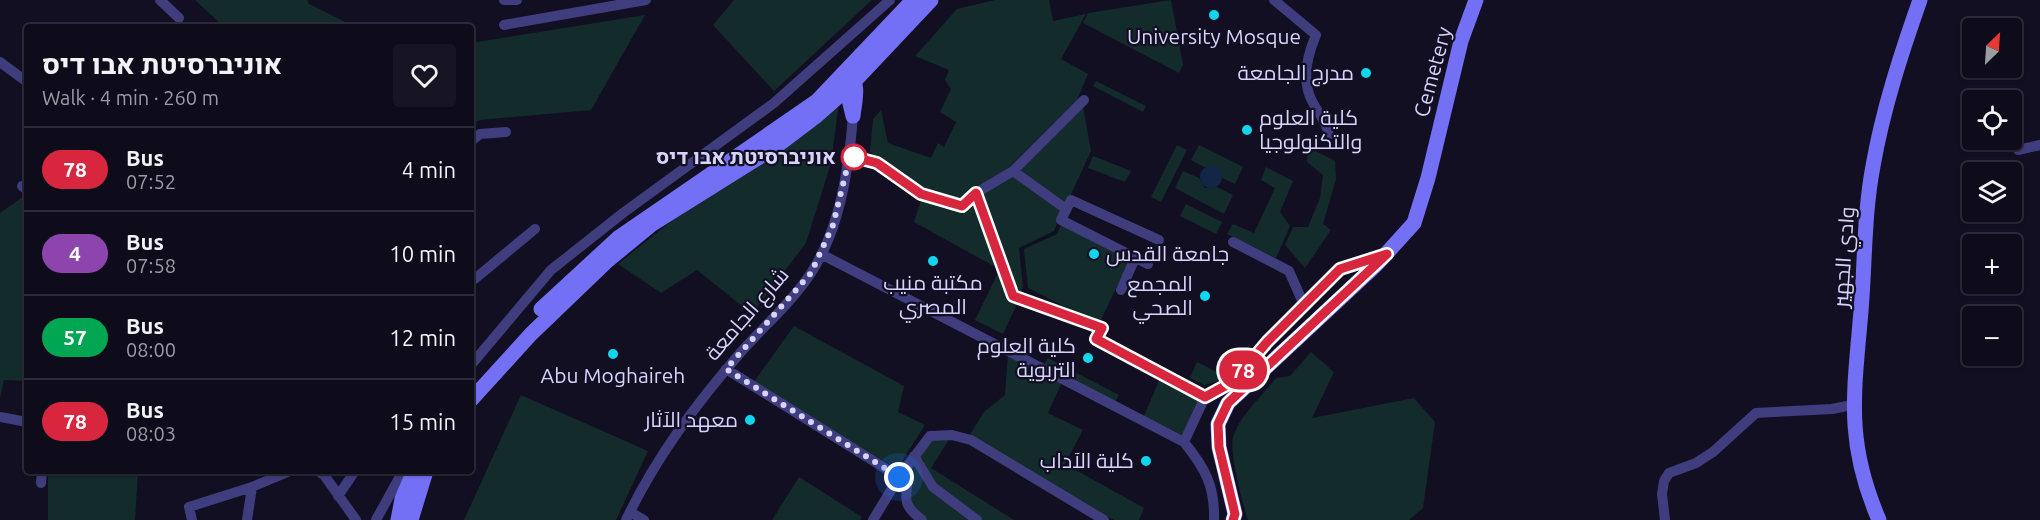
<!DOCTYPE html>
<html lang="en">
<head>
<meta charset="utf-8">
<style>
  :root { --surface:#0e0b1a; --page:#171423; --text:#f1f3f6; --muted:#9b9ba2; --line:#2e2b39 }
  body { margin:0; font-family:Ubuntu,Cairo,Heebo,sans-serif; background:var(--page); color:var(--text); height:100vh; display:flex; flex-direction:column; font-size:22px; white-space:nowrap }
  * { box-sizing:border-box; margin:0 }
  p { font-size:20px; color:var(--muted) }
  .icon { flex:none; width:33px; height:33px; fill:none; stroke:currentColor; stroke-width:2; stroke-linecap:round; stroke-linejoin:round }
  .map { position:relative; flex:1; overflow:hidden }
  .side { position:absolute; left:24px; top:24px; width:450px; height:450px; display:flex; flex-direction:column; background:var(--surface); border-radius:6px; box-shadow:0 2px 4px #0004,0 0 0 2px var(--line) }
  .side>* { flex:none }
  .badge { padding:0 12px; border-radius:20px; font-size:21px; line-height:39px }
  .needle { width:39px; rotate:25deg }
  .controls { position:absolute; left:1962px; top:18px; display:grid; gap:12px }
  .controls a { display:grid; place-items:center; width:60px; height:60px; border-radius:6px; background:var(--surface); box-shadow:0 2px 4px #0004,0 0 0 2px var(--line); font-size:30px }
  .you { position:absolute; width:30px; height:30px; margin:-15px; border:4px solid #fff; border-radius:50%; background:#1a73e8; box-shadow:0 0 0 9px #1a73e833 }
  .map>.badge { position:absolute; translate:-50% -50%; box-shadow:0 0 0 3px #fff }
  .round { display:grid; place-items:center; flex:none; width:63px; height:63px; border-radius:6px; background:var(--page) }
  .overview { display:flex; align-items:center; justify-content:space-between; height:102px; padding:0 18px }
  h1 { font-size:28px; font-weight:700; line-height:45px }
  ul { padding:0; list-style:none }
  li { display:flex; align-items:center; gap:18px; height:84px; padding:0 18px; border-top:2px solid var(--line) }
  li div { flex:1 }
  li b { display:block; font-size:22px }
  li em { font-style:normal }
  li .badge { min-width:66px; font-weight:700; text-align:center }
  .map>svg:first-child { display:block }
</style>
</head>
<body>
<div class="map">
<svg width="2040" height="520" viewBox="0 0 2040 520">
  <rect width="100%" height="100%" fill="#120f22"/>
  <!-- green -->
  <path fill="#132b2b" d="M195,0H307L309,4L355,27H224Z
    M734,0H872L774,91L713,25Z
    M995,0H1049L1053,21L1086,14L1061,59L1088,74L1077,100L1008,168L960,200C927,190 895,177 870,152L873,119L881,110L888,143L931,158L938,143L944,147L956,122L940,112L951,89L945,80L949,70L915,56L957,9Z
    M1171,0L1183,65L1179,73L1083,23L1088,13Z
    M645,15L591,110L480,120L471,126V43Z
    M1096,81L1146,106L1143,112L1093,86Z
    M839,102L831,163L806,243L752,314L697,270L661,293L618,264L716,185Z
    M1083,106L1091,151L1066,205L1019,172Z
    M1177,145L1187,150L1161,202L1151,197Z
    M1199,145L1243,167L1235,184L1222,178L1216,167H1204L1191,160Z
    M1308,147L1335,161L1336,179L1323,224L1331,230L1305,268L1285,245L1293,227H1308L1320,198L1323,175L1307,162Z
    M1093,156L1131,171L1125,182L1088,168Z
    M1266,167L1293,181L1280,212L1290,226L1276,258L1227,234L1233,224L1254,233L1275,188L1261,180Z
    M1183,171L1199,178L1205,188L1217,187L1233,195L1224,214L1175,188Z
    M1013,174L1063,210L1054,231L1019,248L1023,286L1020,296L1016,294L978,194Z
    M27,194V381L4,380L0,398V213Z
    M922,197L962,208L975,198L999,269L914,222Z
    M1186,204L1222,222L1216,234L1180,216Z
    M1062,223L1130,259L1099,324L1028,288L1024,249L1057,234Z
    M999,271L1018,302L1003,334L975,320Z
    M794,326L904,386L898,412L925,425L897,469L753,383Z
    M1311,352L1334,372L1312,418L1414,398L1435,422L1423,508L1409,520H1248C1243,506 1229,451 1233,438C1239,416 1262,396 1276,378L1290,376Z
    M1008,354L1062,382L1048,413L1083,430L1065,464L1144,508L1139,520H1114L1037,479L969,436L984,412L1005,395Z
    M1048,358L1119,395L1114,403L1043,366Z
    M1197,362L1229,378L1204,385L1190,378Z
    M1160,378L1199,398L1182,435L1144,416Z
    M521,395L648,451L616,520H464Z
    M931,438H950L931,468L1014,520H981L935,485L916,457Z
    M914,460L972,520H924L910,505L908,470Z
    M48,471H138L135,520H48Z
    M799,477L862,517L860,520H772Z"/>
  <!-- water -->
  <path fill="#122748" d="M1200 177a11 11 0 1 1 22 0a11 11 0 1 1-22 0Z"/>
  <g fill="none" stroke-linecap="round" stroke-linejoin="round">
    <!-- street -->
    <path stroke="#403d7e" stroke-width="10" d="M160,0L179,18
      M504,0H517
      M1274,0L1316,35C1307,56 1301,80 1312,101C1318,113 1327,122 1329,135
      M504,25L646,0
      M0,62L27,82
      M471,141L480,134L506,132
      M2018,150L2040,145
      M850,156L877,163L921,194L961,206L976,193L1013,171L1084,100
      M1013,171L1066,209
      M22,186L27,190
      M976,193L1013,296L1102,328L1096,339L1205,397L1234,381L1267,342L1340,269L1386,254
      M1233,242L1289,271L1304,305
      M821,254L1184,442C1205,468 1215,486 1214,520
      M1148,264L1061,220L1071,200L1159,240
      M471,282L535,229
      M1121,290L1135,258
      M471,365L551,270L623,213L774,103L890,0
      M726,369L899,477L930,436L952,435L971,440L1104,520
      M0,417L27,422
      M1184,442L1205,397
      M914,456L933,487L977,520
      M906,470C912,495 895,499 922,520
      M318,471L324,475L356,520
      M41,483L42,471
      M338,496L355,471
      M630,512L644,520
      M192,520L189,507L252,487L290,471
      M247,520L252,487
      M376,520L403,471
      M626,520C656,457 696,404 741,352C764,326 792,302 811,273C840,229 849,168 853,116
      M873,520L899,477
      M1665,520L1662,494L1664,481L1669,473L1696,463L1713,452L1756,413L1832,409L1852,405"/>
    <!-- secondary -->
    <path stroke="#7370f6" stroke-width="15" d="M848,71C860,84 855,99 853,116L848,95Z
      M541,309L618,238L817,101L913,0
      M471,400L531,334L606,262L651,225L774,148L815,117L848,88L931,0
      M398,520L402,499L414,471
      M411,520L426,471
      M1233,520L1235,514L1219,447L1218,424L1228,403L1376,265L1414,223L1428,178L1461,41L1476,0
      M1879,520C1845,441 1854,394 1861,311C1865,263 1864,213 1873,166C1883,109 1901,54 1920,0"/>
  </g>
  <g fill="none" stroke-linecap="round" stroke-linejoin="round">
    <!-- line casing -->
    <g stroke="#fff" stroke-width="14">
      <path id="line" d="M850,156L877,163L921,194L962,206L976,193L1013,296L1102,328L1096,339L1205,397L1234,381L1267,342L1340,269L1387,254L1228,403L1218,424L1219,447L1235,514L1233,520"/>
    </g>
    <!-- line -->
    <use href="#line" stroke="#d7263d" stroke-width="9"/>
    <!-- walk -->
    <path stroke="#d7d3fc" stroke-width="6" stroke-dasharray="0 10.8" d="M854,157L850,156L833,225L811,273L726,369L899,477"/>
  </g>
  <!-- markers -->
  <g fill="#0fd6ec" stroke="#120f22" stroke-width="2">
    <circle cx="1214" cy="15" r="6"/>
    <circle cx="1366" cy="73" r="6"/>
    <circle cx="1247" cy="130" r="6"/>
    <circle cx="1094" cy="254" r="6"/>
    <circle cx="933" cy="261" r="6"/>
    <circle cx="1205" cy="296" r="6"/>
    <circle cx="613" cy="354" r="6"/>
    <circle cx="1088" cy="358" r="6"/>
    <circle cx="750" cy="420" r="6"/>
    <circle cx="1146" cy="461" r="6"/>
  </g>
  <circle fill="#fff" stroke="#d7263d" stroke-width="3" cx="854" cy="157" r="12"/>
  <g text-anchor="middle" stroke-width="4.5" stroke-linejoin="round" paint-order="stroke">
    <!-- poi labels -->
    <g font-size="21" fill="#d7d3fc" stroke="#120f22" text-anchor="end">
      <text x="1214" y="44" text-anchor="middle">University Mosque</text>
      <text x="1354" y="80">مدرج الجامعة</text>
      <text x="1259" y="125" text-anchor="start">كلية العلوم<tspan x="1259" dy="24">والتكنولوجيا</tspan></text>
      <text x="1106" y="261" text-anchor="start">جامعة القدس</text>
      <text x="933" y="290" text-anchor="middle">مكتبة منيب<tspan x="933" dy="24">المصري</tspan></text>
      <text x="1193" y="291">المجمع<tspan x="1193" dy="24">الصحي</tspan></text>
      <text x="1076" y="353">كلية العلوم<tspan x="1076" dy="24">التربوية</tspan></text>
      <text x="613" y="383" text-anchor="middle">Abu Moghaireh</text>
      <text x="738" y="427">معهد الآثار</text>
      <text x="1134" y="468">كلية الآداب</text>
    </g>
    <!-- street labels -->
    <g font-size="21" fill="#d7d3fc" stroke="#120f22">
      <text transform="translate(1433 72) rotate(-75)" y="7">Cemetery</text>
      <text transform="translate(1844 257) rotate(-86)" y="7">وادي الجهير</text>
      <text transform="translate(747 314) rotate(-49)" y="7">شارع الجامعة</text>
    </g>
    <!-- stop labels -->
    <g font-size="21" font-weight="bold" fill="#d7d3fc" stroke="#120f22" text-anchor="end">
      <text x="836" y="164">אוניברסיטת אבו דיס</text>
    </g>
  </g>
</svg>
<div class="controls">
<a><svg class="needle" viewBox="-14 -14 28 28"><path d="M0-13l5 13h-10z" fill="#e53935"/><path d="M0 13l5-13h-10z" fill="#9b9ba2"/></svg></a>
<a><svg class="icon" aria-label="locate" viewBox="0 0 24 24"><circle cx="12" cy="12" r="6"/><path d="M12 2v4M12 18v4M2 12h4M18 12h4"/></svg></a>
<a><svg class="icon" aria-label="layers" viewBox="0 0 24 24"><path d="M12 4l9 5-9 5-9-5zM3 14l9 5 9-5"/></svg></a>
<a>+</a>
<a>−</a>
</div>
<div class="you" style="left:899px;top:477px"></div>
<b class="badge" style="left:1243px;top:370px;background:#d7263d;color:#fff">78</b>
<section class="side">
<div class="overview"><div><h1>אוניברסיטת אבו דיס</h1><p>Walk · 4 min · 260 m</p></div><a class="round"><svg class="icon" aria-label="heart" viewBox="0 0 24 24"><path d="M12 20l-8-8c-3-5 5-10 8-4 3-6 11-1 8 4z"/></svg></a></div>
<ul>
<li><span class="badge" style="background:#d7263d;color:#fff">78</span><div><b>Bus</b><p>07:52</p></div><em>4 min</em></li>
<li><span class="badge" style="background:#8e44ad;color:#fff">4</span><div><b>Bus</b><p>07:58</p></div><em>10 min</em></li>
<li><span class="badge" style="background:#00a651;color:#fff">57</span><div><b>Bus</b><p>08:00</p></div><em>12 min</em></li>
<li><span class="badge" style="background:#d7263d;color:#fff">78</span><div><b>Bus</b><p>08:03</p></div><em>15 min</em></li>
</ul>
</section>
</div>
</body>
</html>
